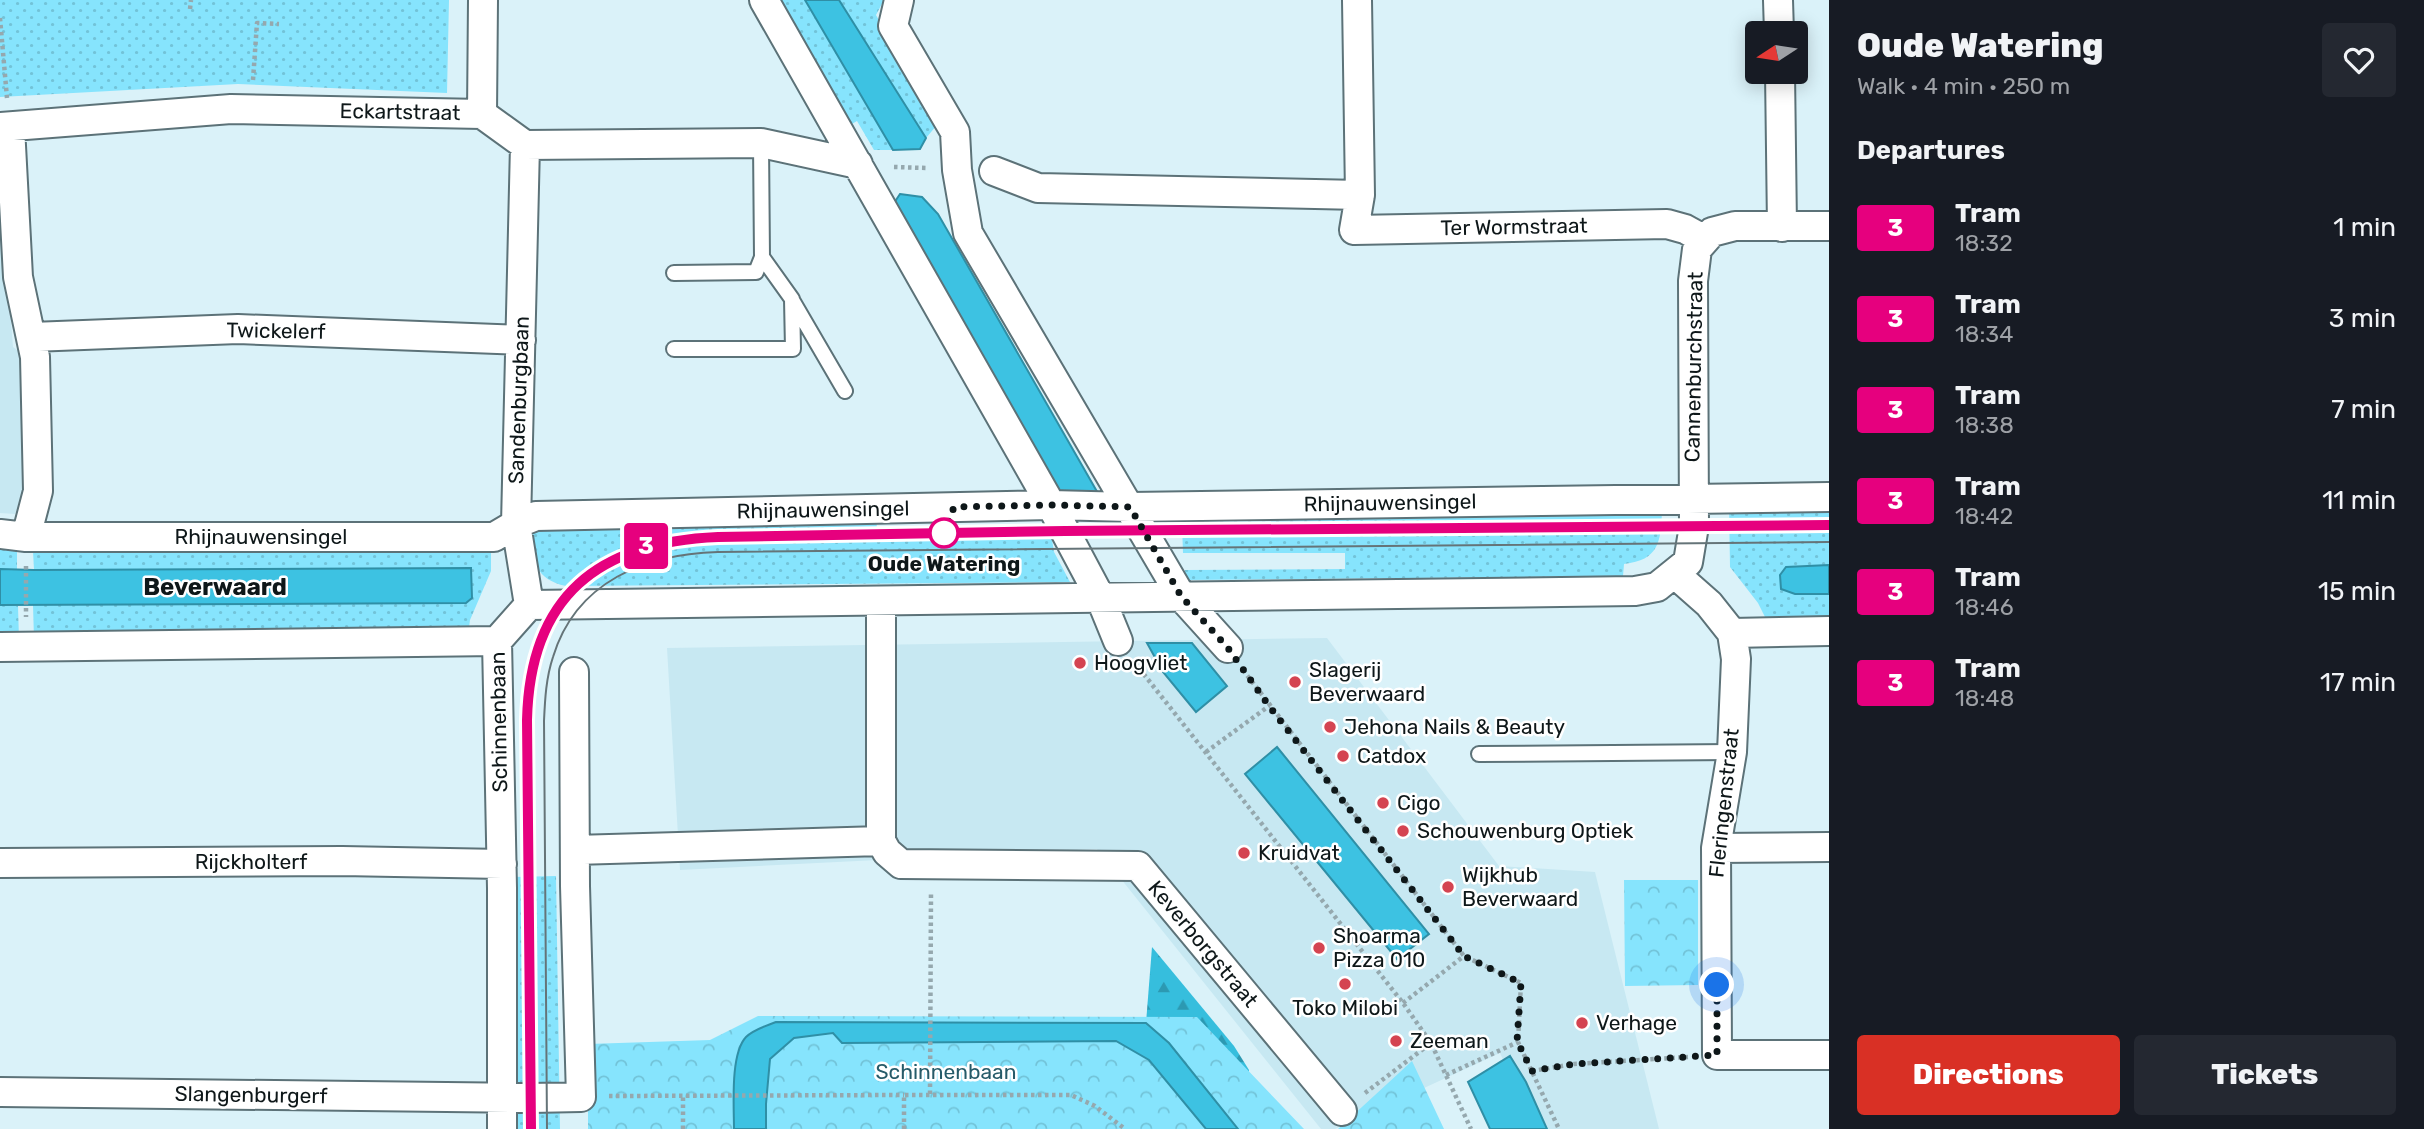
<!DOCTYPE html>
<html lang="en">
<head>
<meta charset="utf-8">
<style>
  :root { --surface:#171b24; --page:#242831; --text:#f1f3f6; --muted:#9ea1a6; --accent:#d93025 }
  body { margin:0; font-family:Rubik,sans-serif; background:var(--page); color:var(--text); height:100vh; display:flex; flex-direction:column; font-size:26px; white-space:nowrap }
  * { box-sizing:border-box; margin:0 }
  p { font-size:23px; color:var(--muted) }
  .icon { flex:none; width:38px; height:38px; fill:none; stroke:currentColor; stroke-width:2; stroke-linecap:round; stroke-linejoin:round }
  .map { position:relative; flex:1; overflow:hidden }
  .panel { display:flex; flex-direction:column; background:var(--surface); width:595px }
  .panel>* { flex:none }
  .badge { padding:0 14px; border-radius:5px; font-size:24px; line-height:46px }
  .needle { width:46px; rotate:258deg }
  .fabs { position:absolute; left:1745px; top:21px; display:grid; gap:14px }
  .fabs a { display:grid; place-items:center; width:63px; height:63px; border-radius:7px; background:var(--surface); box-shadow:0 4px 18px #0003; font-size:35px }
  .you { position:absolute; width:35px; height:35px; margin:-18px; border:5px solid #fff; border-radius:50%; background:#1a73e8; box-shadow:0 0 0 10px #1a73e833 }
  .map>.badge { position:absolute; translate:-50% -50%; box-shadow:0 0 0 4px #fff }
  h2 { padding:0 28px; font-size:26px; line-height:63px }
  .round { display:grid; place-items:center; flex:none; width:74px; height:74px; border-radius:7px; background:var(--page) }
  .overview { display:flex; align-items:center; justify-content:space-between; height:119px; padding:0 28px }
  h1 { font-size:33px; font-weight:800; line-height:52px }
  .action { display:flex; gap:14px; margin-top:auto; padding:14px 28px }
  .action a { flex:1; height:80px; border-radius:7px; background:var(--accent); color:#fff; font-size:28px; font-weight:800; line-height:80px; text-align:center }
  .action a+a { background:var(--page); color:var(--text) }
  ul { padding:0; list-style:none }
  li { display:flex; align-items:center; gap:21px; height:91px; padding:0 28px }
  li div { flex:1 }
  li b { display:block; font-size:26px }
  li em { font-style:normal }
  li .badge { min-width:77px; font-weight:700; text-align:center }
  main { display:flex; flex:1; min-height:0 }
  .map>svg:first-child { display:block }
</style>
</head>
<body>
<main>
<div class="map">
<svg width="1829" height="1129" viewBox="0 0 1829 1129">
  <defs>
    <pattern id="grass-dots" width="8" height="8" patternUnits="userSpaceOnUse" patternTransform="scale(1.75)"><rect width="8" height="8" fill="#86e4fd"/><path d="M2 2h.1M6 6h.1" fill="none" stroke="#72c3d8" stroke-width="1.8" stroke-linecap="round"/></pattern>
    <pattern id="forest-firs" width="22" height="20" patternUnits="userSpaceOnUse" patternTransform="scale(1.75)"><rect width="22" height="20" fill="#36bedd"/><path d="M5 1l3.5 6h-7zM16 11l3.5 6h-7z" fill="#2c99b2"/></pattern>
    <pattern id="park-crowns" width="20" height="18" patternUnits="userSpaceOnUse" patternTransform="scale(1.75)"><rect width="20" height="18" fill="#86e4fd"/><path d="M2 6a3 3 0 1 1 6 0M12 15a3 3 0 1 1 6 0" fill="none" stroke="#72c3d8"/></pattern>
  </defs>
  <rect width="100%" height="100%" fill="#daf2f9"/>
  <!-- built -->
  <path fill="#c7e8f2" d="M0,178L13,347L20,352L28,484L15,514L0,513Z
    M1327,638L1499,866L1595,872L1659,1129H1535L1500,1053L1335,1129H1321L1097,849L680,870L667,648Z"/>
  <!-- grass -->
  <path fill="url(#grass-dots)" d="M0,0H449L447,93L238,84L0,97Z
    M774,0H805L893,150H874L857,121L845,128Z
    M839,0H884L876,15L937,125L926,138Z
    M1729,504H1829V565L1793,566L1795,594H1829V621H1767L1758,603L1730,567Z
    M1662,510C1661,542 1659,560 1624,564L1623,576L1185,580V570L1345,569V553H1183L1182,525H1155L1149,514Z
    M876,518L877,528L1050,527L1054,552L1070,582L566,586C530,578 533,555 533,525Z
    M0,541L17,545V569H0Z
    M491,544V571L470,620L468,635L34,639L33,605L466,603L472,598L470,568L34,570L33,551L405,548Z
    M0,605L18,606L19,639L0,638Z
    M556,876L560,1129H517L513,877Z"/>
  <!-- forest -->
  <path fill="url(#forest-firs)" d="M1152,947L1234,1046L1249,1070L1248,1083L1146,1023Z"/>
  <!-- park -->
  <path fill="url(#park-crowns)" d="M1624,880H1698V985L1625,986Z
    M758,1016L1197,1017L1304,1129H588V1044L710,1040Z
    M1412,1061L1444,1129H1338Z"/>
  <!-- water -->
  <path fill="#3dc2e2" stroke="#2f8fa6" stroke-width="2" d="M805,0H839L926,138L920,149L893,150Z
    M900,194L922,197L938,214L1099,495H1055L894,203Z
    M1829,565V594H1795L1781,589L1780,575L1786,567Z
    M471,568L472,598L466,603L0,605V569L34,570Z
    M1147,643H1192L1227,686L1196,712L1163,672Z
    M1277,747L1429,934L1397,959L1245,774Z
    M776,1022L1146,1023L1169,1043L1238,1129H1206L1149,1060L1116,1041L842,1043L833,1033L794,1038L770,1059L766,1104V1129H734C734,1106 730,1054 746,1037C754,1029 766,1026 776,1022Z
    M1510,1056L1526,1082L1547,1129H1490L1468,1082Z"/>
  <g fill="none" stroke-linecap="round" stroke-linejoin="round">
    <!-- lane casing -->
    <g stroke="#5c7278" stroke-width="18">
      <path id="lane" d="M674,273L756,272L762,257
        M792,300L845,391
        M674,349H793L792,299L762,257L761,143
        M1479,754L1732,752"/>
    </g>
    <!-- street casing -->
    <g stroke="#5c7278" stroke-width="32">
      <path id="street" d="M764,0L1051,505L1100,597L1118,641
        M899,0L893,26L955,132L957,170L968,233L1181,596L1228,648
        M1357,0L1360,195L1354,230L1667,224L1685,229L1705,240
        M1778,0L1779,33
        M1780,72L1782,227
        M482,114L483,0
        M0,127L231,109L482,114L525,145L761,143L858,164
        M10,127L18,277L35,357L38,491L26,537
        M994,171L1038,188L1360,195
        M32,337L238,329L521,340
        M0,534L26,537H494L516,524L536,516L1051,505L1130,507L1829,497
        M1675,574L1709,604L1732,633L1736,659L1732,752L1716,848L1717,1055H1829
        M529,605L1635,591L1657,587L1688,562L1694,526L1693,281L1697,249L1712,232L1735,226H1829
        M1732,633L1829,631
        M497,641L529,605L516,524L525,145
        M497,641L502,888V1129
        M0,647L497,641
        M881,841V601
        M1716,848L1829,847
        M575,850L881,841L887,852L901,864L1138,866L1342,1111
        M0,863L342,861L502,864
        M0,1092L531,1098L581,1097L575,886L574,672"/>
    </g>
    <!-- path -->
    <path stroke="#95a8ae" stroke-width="4.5" stroke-dasharray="3.5 3.5" stroke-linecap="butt" d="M190,9L191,0
      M0,18L7,98
      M253,80L257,23L279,24
      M894,167L927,168
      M26,566V617
      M1135,663L1403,1003L1431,1043L1471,1129
      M1243,670L1464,956L1521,983L1518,1042L1559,1129
      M1206,752L1269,706
      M1403,1003L1464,956
      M1532,1071L1574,1064L1688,1057
      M1446,1075L1518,1042
      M1365,1093L1431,1043
      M930,1094L931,892
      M609,1096L904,1095
      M683,1129V1095
      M904,1129V1095H1071L1095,1106L1125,1129"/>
    <!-- lane -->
    <use href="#lane" stroke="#fff" stroke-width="14"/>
    <!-- street -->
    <use href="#street" stroke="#fff" stroke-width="28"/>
    <!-- tram -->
    <path stroke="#657478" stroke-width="2" d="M531,1129L527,720C530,595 598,542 718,537L1065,531L1829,525
      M547,1129L544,721C545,699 546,678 553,657C576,581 646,554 718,552L1829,542"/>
  </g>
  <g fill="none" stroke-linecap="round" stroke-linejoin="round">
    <!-- line casing -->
    <g stroke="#fff" stroke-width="16">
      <path id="line" d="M531,1129L527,720C530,596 598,542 718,537L1065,531L1829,525"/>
    </g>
    <!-- line -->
    <use href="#line" stroke="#e6007e" stroke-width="10"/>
    <!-- walk -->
    <path stroke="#0e1719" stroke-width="7" stroke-dasharray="0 12.6" d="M944,533L954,507L1052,505L1130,507L1181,596L1228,648L1269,706L1464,956L1521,983L1517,1041L1532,1071L1574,1064L1717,1055V985"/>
  </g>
  <!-- markers -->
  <circle fill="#fff" stroke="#e6007e" stroke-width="3.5" cx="944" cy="533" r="14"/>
  <g fill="#d44451" stroke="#fff" stroke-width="2.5">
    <circle cx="1080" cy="663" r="7"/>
    <circle cx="1295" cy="682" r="7"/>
    <circle cx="1330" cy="727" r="7"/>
    <circle cx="1343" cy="756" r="7"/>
    <circle cx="1383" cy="803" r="7"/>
    <circle cx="1403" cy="831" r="7"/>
    <circle cx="1244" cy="853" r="7"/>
    <circle cx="1448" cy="887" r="7"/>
    <circle cx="1319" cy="948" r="7"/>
    <circle cx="1345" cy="984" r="7"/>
    <circle cx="1582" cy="1023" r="7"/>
    <circle cx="1396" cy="1041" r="7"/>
  </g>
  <g text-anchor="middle" stroke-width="5" stroke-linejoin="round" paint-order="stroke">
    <!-- street labels -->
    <g font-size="21" fill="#0e1719" stroke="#fff">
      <text transform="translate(400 112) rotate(1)" y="7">Eckartstraat</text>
      <text transform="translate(1514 227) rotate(-1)" y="7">Ter Wormstraat</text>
      <text transform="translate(276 331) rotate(1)" y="7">Twickelerf</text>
      <text transform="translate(1694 367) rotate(-89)" y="7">Cannenburchstraat</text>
      <text transform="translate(519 400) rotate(-88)" y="7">Sandenburgbaan</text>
      <text transform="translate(1390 503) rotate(-1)" y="7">Rhijnauwensingel</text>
      <text transform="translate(823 510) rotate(-1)" y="7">Rhijnauwensingel</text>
      <text x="261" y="544">Rhijnauwensingel</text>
      <text transform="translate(499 722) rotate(-91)" y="7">Schinnenbaan</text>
      <text transform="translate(1724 803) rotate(-84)" y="7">Fleringenstraat</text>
      <text x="251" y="869">Rijckholterf</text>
      <text transform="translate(1203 944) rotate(50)" y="7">Keverborgstraat</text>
      <text transform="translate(251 1095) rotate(1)" y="7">Slangenburgerf</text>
    </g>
    <!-- stop labels -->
    <g font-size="21" font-weight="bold" fill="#0e1719" stroke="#fff">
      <text x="944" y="571">Oude Watering</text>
    </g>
    <!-- poi labels -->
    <g font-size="21" fill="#0e1719" stroke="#fff" text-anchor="start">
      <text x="1094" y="670">Hoogvliet</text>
      <text x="1309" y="677">Slagerij<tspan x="1309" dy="24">Beverwaard</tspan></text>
      <text x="1344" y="734">Jehona Nails &amp; Beauty</text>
      <text x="1357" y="763">Catdox</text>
      <text x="1397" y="810">Cigo</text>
      <text x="1417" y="838">Schouwenburg Optiek</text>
      <text x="1258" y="860">Kruidvat</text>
      <text x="1462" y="882">Wijkhub<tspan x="1462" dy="24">Beverwaard</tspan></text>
      <text x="1333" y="943">Shoarma<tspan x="1333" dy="24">Pizza 010</tspan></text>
      <text x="1345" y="1015" text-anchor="middle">Toko Milobi</text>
      <text x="1596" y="1030">Verhage</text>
      <text x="1410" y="1048">Zeeman</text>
    </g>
    <!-- park labels -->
    <g font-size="21" fill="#265b69" stroke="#fff">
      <text x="946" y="1079">Schinnenbaan</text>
    </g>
    <!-- quarter labels -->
    <g font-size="24" font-weight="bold" fill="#0e1719" stroke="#fff">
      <text x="215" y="595">Beverwaard</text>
    </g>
  </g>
</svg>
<div class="fabs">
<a><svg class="needle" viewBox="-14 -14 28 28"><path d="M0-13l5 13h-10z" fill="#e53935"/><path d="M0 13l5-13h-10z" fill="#9ea1a6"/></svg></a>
</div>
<div class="you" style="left:1717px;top:985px"></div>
<b class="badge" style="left:646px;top:546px;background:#e6007e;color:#fff">3</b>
</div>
<section class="panel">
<div class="overview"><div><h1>Oude Watering</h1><p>Walk · 4 min · 250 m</p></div><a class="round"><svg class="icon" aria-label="heart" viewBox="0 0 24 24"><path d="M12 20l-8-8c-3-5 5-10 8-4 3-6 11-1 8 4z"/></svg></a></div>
<h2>Departures</h2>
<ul>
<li><span class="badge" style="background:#e6007e;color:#fff">3</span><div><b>Tram</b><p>18:32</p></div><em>1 min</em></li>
<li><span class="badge" style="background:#e6007e;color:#fff">3</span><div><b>Tram</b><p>18:34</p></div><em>3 min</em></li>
<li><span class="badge" style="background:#e6007e;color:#fff">3</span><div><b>Tram</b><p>18:38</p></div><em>7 min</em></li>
<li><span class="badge" style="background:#e6007e;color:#fff">3</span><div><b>Tram</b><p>18:42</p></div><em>11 min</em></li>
<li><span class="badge" style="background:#e6007e;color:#fff">3</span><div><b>Tram</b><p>18:46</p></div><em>15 min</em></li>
<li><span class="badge" style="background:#e6007e;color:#fff">3</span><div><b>Tram</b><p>18:48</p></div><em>17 min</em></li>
</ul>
<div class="action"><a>Directions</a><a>Tickets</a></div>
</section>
</main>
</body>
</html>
